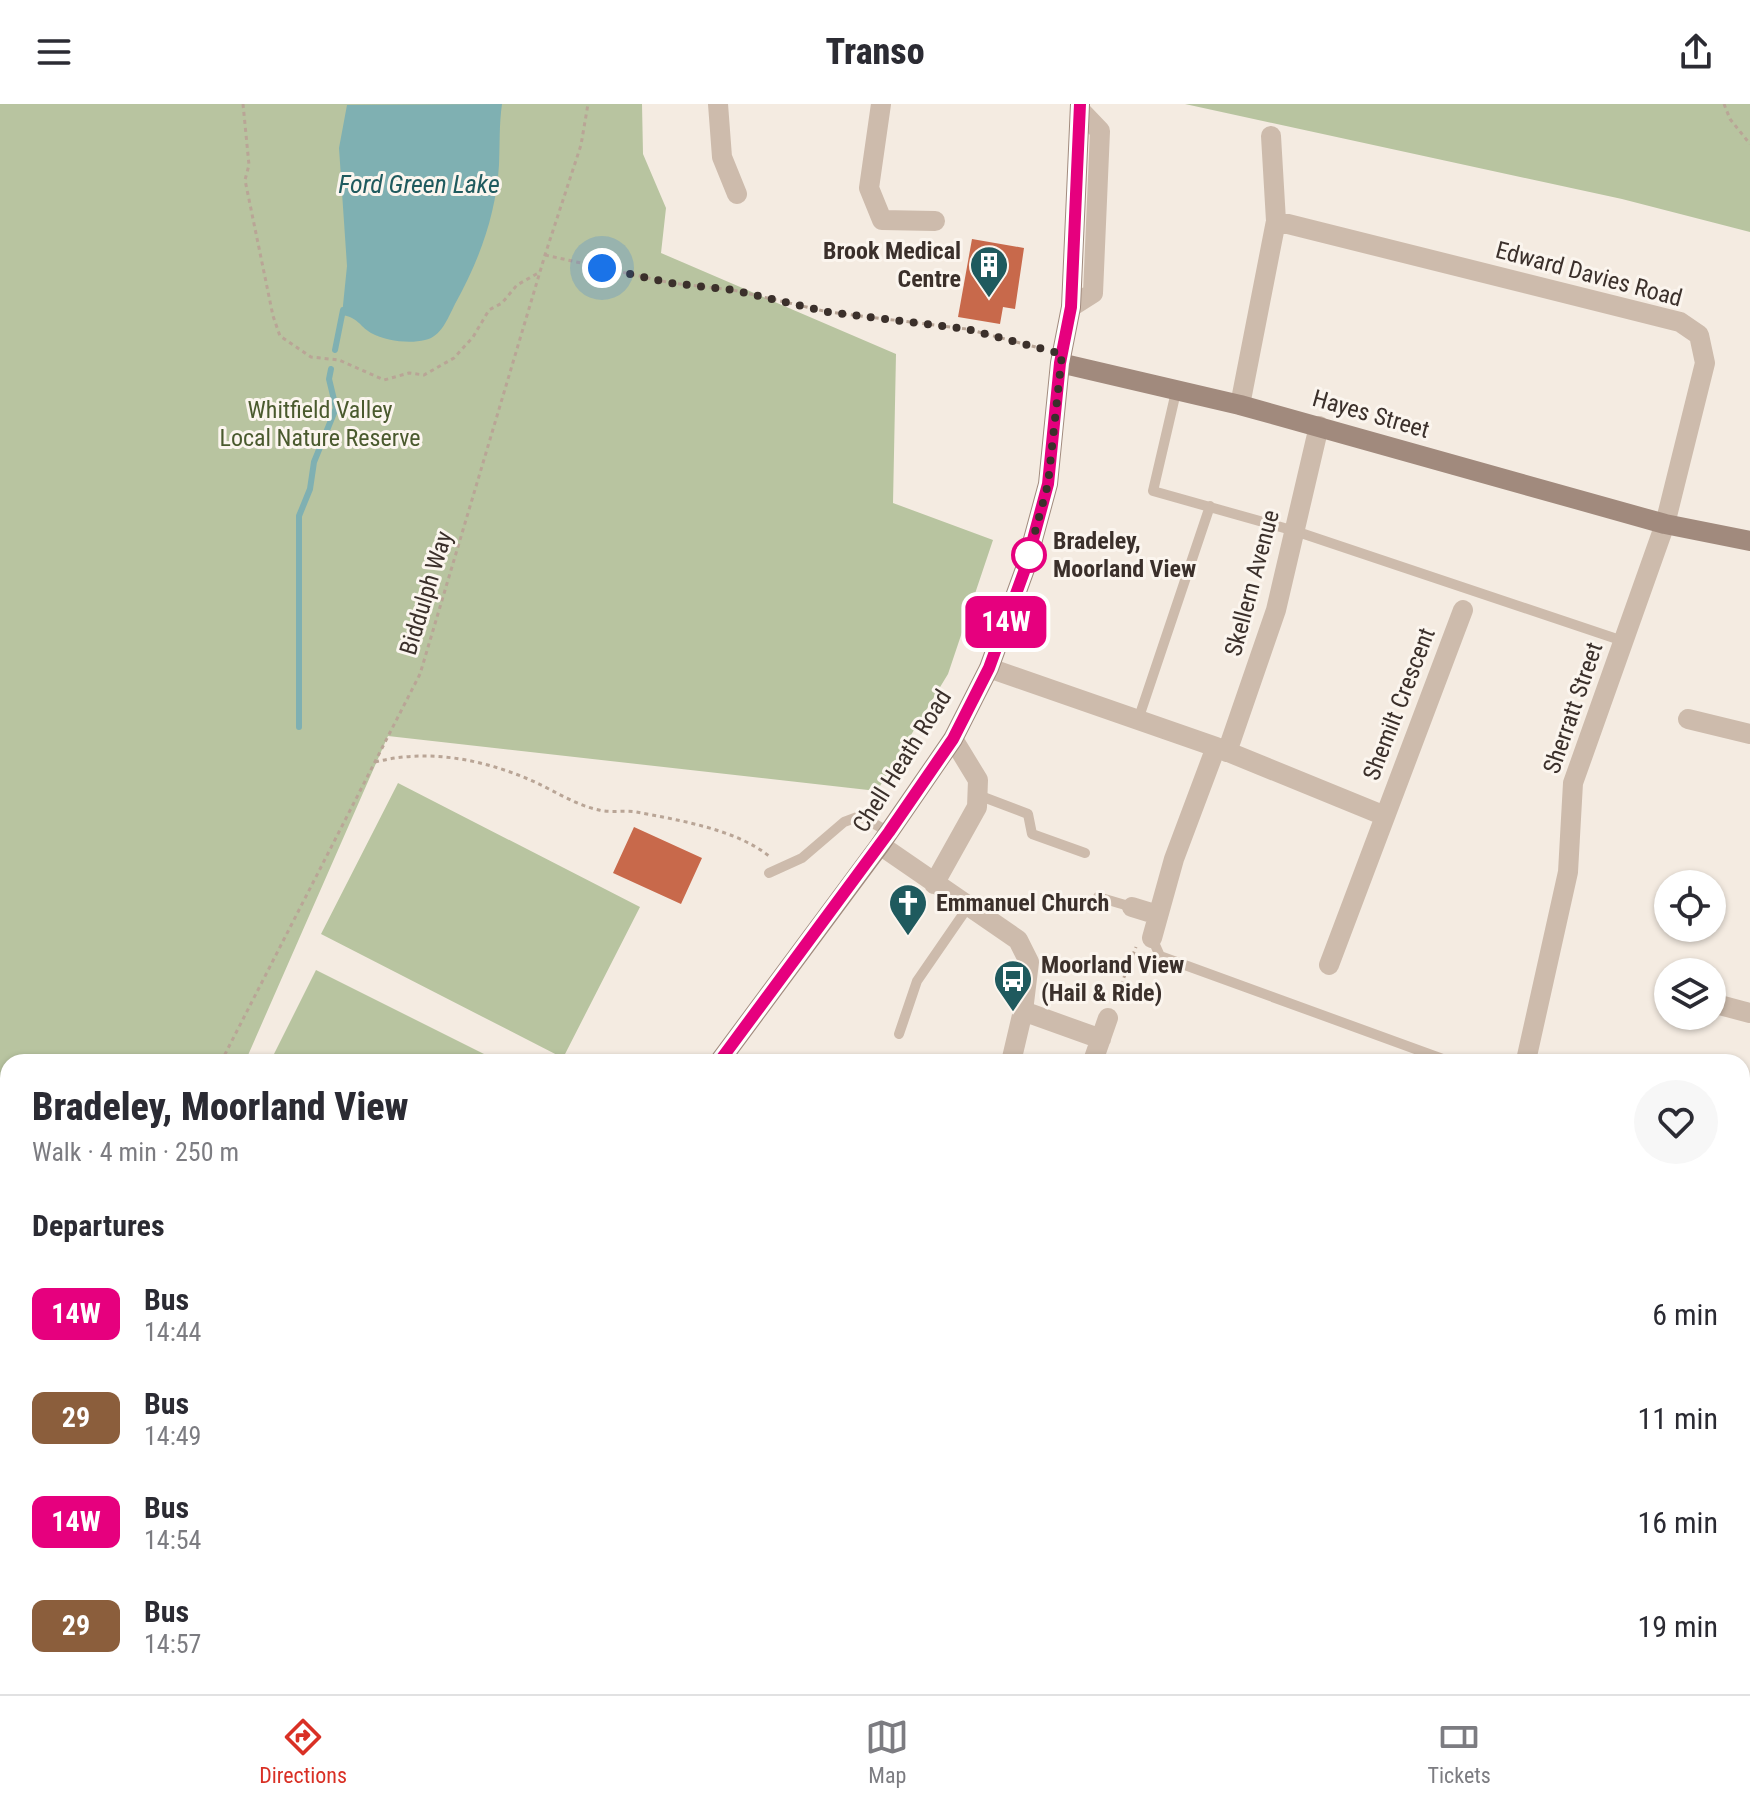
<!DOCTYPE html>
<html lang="en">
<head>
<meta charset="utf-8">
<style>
  :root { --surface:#fff; --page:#f7f7f7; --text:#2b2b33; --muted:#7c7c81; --line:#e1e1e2; --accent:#d93025 }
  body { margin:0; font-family:"Roboto Condensed",sans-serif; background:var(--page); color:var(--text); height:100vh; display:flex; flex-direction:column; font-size:30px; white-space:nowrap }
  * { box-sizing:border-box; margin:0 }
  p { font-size:26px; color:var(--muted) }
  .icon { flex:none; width:44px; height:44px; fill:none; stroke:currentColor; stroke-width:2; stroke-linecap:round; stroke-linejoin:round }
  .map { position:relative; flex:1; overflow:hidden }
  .details { position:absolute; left:0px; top:950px; width:1750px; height:640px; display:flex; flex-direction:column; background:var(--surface); border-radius:24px 24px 0 0; box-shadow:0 2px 6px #0004 }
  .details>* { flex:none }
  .badge { padding:0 16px; border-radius:12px; font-size:28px; line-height:52px }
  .buttons { position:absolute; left:1654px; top:766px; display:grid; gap:16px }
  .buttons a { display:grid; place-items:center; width:72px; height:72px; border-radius:50%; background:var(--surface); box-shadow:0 2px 6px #0004; font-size:40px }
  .you { position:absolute; width:40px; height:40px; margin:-20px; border:6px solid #fff; border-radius:50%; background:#1a73e8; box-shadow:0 0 0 12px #1a73e833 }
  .map>.badge { position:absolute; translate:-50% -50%; box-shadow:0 0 0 4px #fff }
  h2 { padding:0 32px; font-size:30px; line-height:72px }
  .round { display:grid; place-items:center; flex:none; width:84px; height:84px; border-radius:42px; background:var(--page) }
  .overview { display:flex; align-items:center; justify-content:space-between; height:136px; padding:0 32px }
  h1 { font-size:38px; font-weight:800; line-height:60px }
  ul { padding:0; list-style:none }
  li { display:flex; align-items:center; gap:24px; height:104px; padding:0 32px }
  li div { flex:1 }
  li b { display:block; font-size:30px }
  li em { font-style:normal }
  li .badge { min-width:88px; font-weight:700; text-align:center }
  header { display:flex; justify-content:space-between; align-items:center; height:104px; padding:0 32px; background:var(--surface); font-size:36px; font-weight:800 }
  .dock { display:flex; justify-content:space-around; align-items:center; height:112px; border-top:2px solid var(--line); background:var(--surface); font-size:22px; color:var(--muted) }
  .dock a { display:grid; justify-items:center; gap:4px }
  .dock .current { color:var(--accent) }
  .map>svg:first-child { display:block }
</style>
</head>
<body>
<header><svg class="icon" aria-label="menu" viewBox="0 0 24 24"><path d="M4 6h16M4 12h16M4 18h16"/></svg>Transo<svg class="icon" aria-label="share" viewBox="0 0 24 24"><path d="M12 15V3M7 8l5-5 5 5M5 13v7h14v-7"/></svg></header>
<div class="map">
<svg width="1750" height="1590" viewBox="0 0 1750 1590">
  <rect width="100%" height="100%" fill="#f4ebe1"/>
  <!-- green -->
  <path fill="#b8c4a0" d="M0,0H642L643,50L666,104L661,149L896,250L893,399L993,436L948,570L877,687L388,632L245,958H8V1582H406L405,1590H0Z
    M1185,0H1750V128L1622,95Z
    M398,679L640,803L563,954L321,830Z
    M316,866L500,958H270Z
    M1750,1237V1590H1458L1460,1582H1742V1259Z"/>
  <!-- water -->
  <path fill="#7fb0b2" d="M502,0C499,21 500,40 499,61C496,111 479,157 455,200C448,214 441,233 425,236C409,240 386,237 371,229C358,221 359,214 342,211L347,162L339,44L347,1Z"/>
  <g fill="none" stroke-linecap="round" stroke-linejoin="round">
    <!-- stream -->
    <path stroke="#7fb0b2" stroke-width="6" d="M335,246L343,206
      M299,623V412L310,385L314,358L336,304L329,275L331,265"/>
  </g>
  <!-- building -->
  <path fill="#c8694b" d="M972,135L1024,144L1015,205L1003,203L1000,220L958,213Z
    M634,723L702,754L681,800L613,769Z"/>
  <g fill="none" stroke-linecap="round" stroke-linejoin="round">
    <!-- path -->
    <path stroke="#b9a596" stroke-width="3" stroke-dasharray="4 4" stroke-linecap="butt" d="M243,0L249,61L245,76L273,212L280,232L311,253L339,256L384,276L409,269L424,271L454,254L473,233L489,206L502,199L517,181L540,168
      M1724,0L1730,15L1750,40
      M545,151L671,179L733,186L828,208L967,225L1043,245
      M375,658C430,644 487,656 537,679C556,688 578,702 599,706C610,709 623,706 636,708C678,716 735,725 769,752
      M1115,896L1136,843
      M221,958L420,570L545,151L581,41L588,0
      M1742,1303L1750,1295
      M0,1346L8,1345
      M0,1446L8,1431
      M1473,1590L1474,1582"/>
    <!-- lane -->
    <path stroke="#cdbbac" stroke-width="10" d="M1176,288L1153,387L1295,427L1623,537
      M1138,616L1210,402
      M978,691L1028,710L1032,730L1085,749
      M769,769L802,754L844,718L860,712L889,728
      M1098,793L1132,803
      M1152,834L1160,852L1451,958
      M899,930L917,877L968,803"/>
    <!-- street -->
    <path stroke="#cdbbac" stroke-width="20" d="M718,0L722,53L737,90
      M881,0L869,84L882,116L935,117
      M1271,32L1276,117
      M1071,203L1093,189L1100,27L1080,6
      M1240,301L1276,117L1680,218L1699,231L1705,259L1665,420L1573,679L1568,768L1527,952
      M989,564L1216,643L1385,712
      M1688,615L1750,630
      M1227,648L1276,506L1319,322
      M880,741L1018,836L1029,858L1023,907L1011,958
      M934,780L977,703L978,676L953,635
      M1132,803L1158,811
      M1152,834L1174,755L1216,643
      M1329,861L1463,506
      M1666,887H1668
      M1712,899L1750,909
      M1023,907L1101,935
      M1700,914V912
      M1093,957L1108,914
      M1742,1156L1750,1158
      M481,1582L516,1590
      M1030,1582L1034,1590
      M796,1590L797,1582
      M1340,1590V1582"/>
    <!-- secondary -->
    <path stroke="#a18a7d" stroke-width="20" d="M1060,259L1240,301L1665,420L1750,437
      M719,958L880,741L953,635L989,564L1025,465L1048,380L1060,259L1071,203L1080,0
      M444,1590L445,1582"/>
  </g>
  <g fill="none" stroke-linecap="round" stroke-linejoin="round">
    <!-- line casing -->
    <g stroke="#fff" stroke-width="18">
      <path id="line" d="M719,958L889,728L953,635L989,564L1025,465L1048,380L1060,259L1071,203L1080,0"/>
    </g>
    <!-- line -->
    <use href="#line" stroke="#e6007e" stroke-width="12"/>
    <!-- walk -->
    <path stroke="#3b302b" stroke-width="8" stroke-dasharray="0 14.4" d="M602,164L671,179L733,186L828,208L967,225L1062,250L1048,380L1025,465L1029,451"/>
  </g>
  <!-- icons -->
  <defs>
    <g id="building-pin" transform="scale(2)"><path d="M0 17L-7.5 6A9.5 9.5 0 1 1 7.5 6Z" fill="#1f5a5e" stroke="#fbf5ee"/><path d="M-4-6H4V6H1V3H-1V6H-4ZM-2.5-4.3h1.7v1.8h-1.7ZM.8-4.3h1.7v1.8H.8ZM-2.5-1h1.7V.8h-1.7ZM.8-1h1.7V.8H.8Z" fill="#fff"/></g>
    <g id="church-pin" transform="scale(2)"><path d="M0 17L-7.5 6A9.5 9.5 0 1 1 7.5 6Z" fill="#1f5a5e" stroke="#fbf5ee"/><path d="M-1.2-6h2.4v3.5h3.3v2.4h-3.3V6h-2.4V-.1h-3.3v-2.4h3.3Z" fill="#fff"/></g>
    <g id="bus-pin" transform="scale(2)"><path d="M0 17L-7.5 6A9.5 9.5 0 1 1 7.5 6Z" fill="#1f5a5e" stroke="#fbf5ee"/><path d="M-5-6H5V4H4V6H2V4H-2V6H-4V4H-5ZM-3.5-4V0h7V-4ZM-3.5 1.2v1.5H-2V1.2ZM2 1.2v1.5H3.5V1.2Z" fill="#fff"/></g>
  </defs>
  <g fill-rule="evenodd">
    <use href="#building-pin" x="989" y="161"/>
    <use href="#church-pin" x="908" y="799"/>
    <use href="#bus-pin" x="1013" y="875"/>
  </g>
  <!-- markers -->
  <circle fill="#fff" stroke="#e6007e" stroke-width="4" cx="1029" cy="451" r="16"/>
  <g text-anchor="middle" stroke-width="6" stroke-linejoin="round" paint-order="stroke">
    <!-- poi labels -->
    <g font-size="24" font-weight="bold" fill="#3b302b" stroke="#fbf5ee" text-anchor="start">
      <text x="961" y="155" text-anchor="end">Brook Medical<tspan x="961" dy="28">Centre</tspan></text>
      <text x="936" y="807">Emmanuel Church</text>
      <text x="1041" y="869">Moorland View<tspan x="1041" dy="28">(Hail &amp; Ride)</tspan></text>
    </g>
    <!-- street labels -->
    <g font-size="24" fill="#3b302b" stroke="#fbf5ee">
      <text transform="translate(1589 170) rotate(15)" y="8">Edward Davies Road</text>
      <text transform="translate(1371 310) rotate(16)" y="8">Hayes Street</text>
      <text transform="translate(1252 479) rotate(-75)" y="8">Skellern Avenue</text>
      <text transform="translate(426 489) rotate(-73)" y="8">Biddulph Way</text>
      <text transform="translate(1399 600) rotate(-69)" y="8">Shemilt Crescent</text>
      <text transform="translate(1573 604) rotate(-71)" y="8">Sherratt Street</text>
      <text transform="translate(902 657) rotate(-58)" y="8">Chell Heath Road</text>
    </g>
    <!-- park labels -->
    <g font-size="24" fill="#4a5a2e" stroke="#fbf5ee">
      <text x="320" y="314">Whitfield Valley<tspan x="320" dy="28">Local Nature Reserve</tspan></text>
    </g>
    <!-- stop labels -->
    <g font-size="24" font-weight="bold" fill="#3b302b" stroke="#fbf5ee" text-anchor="start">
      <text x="1053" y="445">Bradeley,<tspan x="1053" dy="28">Moorland View</tspan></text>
    </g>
    <!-- water labels -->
    <g font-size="26" font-style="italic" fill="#1f5a5e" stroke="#fbf5ee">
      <text x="419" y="89">Ford Green Lake</text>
    </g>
  </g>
</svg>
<div class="buttons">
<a><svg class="icon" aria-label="locate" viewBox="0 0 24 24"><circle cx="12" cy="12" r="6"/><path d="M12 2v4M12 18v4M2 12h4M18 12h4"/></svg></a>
<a><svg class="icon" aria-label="layers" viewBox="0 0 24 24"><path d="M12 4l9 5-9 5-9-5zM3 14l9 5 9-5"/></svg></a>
</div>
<div class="you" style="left:602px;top:164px"></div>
<b class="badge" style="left:1006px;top:518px;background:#e6007e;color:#fff">14W</b>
<section class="details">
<div class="overview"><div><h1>Bradeley, Moorland View</h1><p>Walk · 4 min · 250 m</p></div><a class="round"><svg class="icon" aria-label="heart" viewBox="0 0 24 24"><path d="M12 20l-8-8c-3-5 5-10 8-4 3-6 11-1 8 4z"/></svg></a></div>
<h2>Departures</h2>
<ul>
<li><span class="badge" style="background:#e6007e;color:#fff">14W</span><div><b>Bus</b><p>14:44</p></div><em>6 min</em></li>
<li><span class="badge" style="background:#8b5e3c;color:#fff">29</span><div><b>Bus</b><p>14:49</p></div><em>11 min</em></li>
<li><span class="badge" style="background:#e6007e;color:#fff">14W</span><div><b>Bus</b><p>14:54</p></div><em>16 min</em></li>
<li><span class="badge" style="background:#8b5e3c;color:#fff">29</span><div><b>Bus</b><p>14:57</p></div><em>19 min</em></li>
</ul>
</section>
</div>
<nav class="dock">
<a class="current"><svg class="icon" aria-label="directions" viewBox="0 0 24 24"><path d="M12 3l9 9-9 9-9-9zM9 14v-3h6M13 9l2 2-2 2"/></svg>Directions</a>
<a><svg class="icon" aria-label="map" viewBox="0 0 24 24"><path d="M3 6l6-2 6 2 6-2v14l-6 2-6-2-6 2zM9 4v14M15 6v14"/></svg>Map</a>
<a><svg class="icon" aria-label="tickets" viewBox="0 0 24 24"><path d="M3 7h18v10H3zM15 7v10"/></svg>Tickets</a>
</nav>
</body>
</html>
